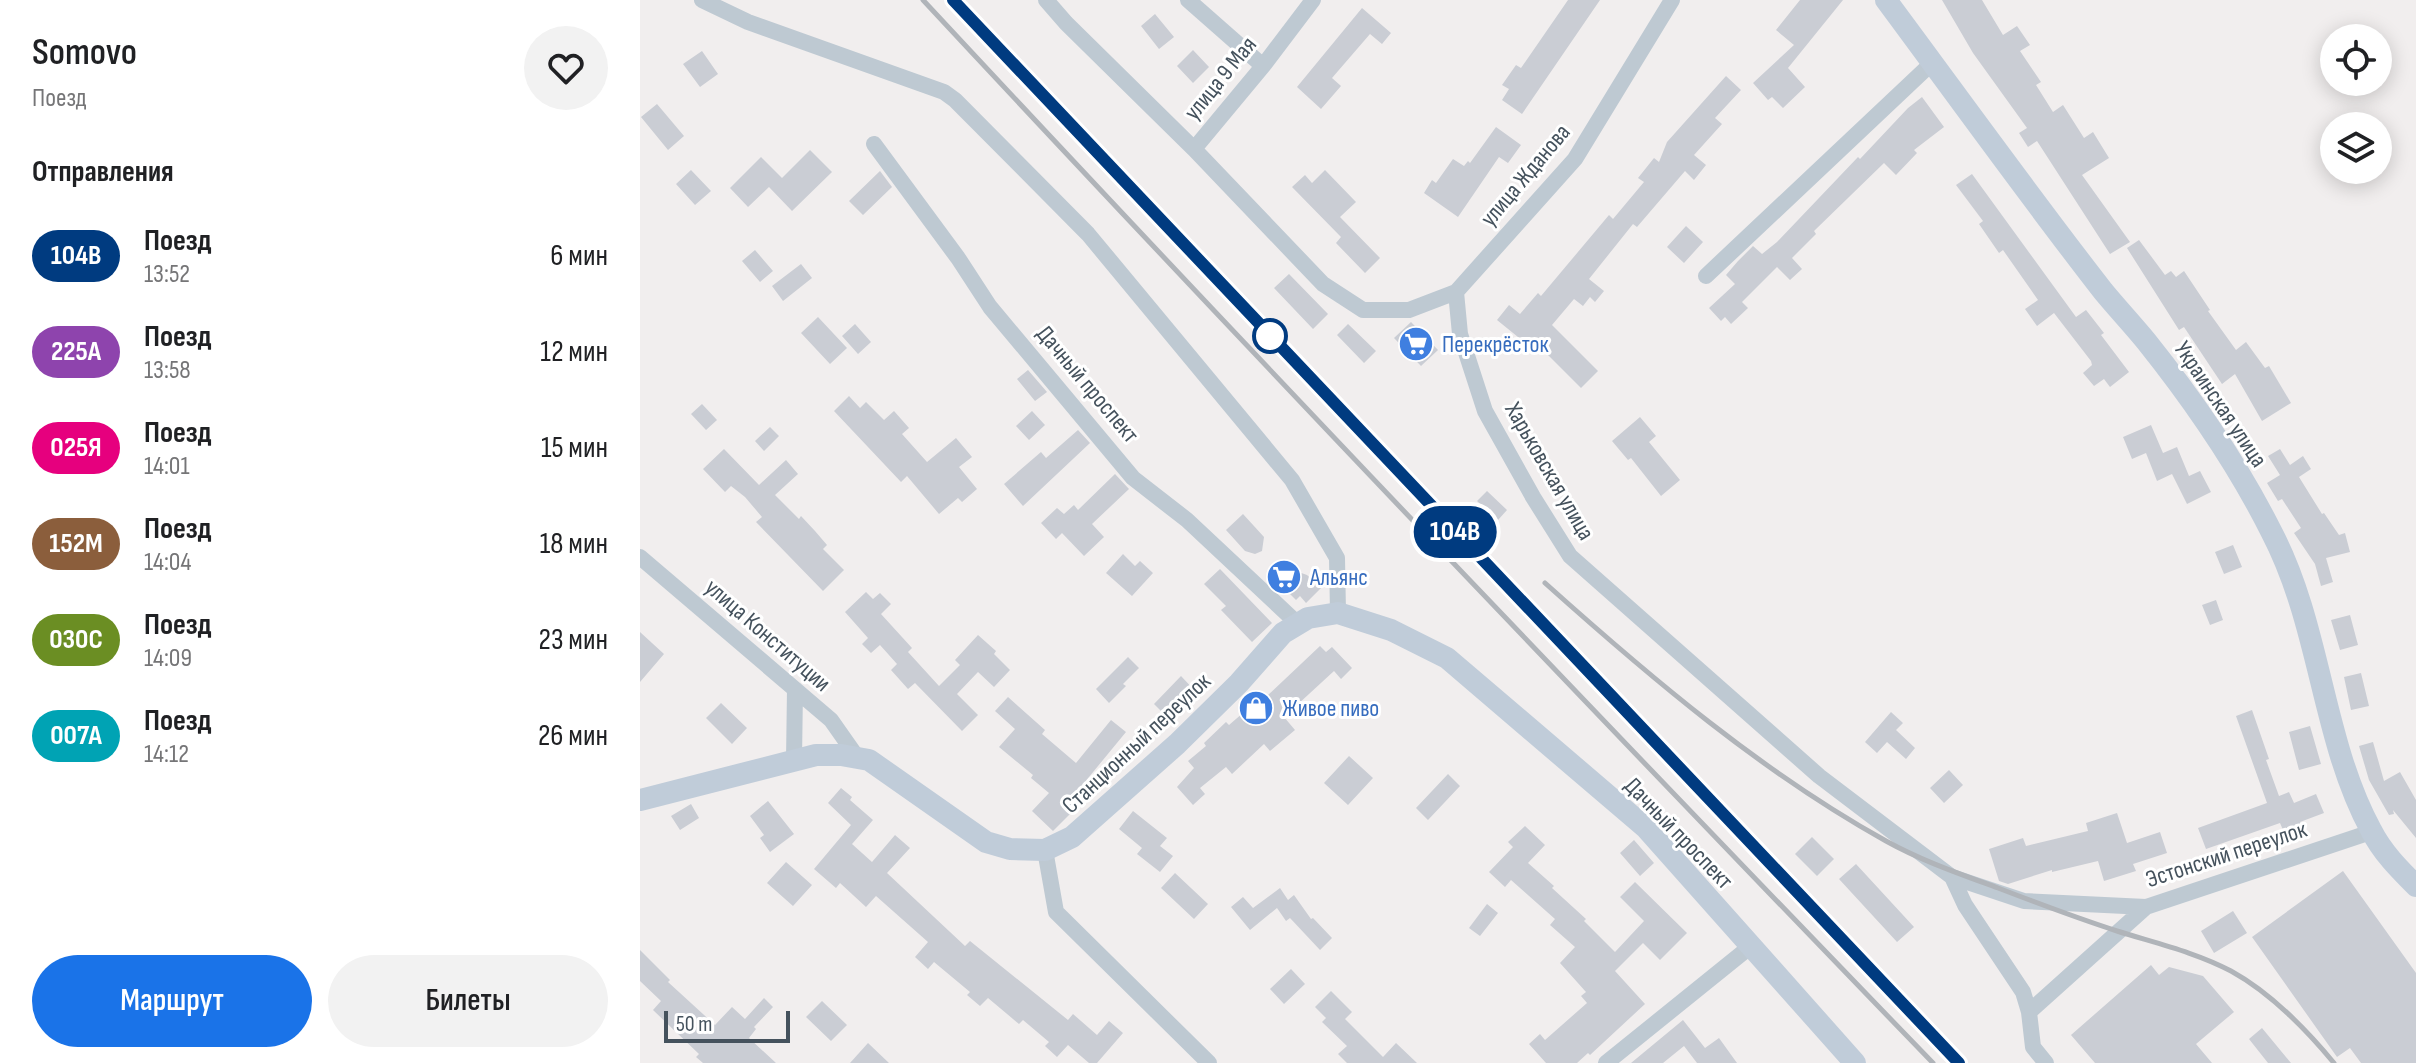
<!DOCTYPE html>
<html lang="ru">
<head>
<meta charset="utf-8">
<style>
  :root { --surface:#fff; --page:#f2f2f2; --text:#202124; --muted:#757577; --accent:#1a73e8 }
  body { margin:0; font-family:"Sofia Sans Condensed",sans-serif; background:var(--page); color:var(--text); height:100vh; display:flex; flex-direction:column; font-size:30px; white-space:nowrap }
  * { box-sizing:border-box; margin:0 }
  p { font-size:26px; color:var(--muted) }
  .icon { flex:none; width:44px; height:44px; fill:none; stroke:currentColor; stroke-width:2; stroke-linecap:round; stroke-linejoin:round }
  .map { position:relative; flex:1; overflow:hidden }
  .drawer { display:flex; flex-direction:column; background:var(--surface); width:640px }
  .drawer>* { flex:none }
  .badge { padding:0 16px; border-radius:26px; font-size:28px; line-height:52px }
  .fabs { position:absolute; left:1680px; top:24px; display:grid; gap:16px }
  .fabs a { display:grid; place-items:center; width:72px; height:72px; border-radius:50%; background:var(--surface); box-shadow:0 4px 20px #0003; font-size:40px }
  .scale { position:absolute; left:24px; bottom:20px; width:126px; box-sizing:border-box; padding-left:8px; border:4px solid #45525d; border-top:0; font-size:22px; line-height:28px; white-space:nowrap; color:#45525d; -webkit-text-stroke:6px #fff; paint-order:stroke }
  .map>.badge { position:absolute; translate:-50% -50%; box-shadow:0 0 0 4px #fff }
  h2 { padding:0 32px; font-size:30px; line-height:72px }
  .round { display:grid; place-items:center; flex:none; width:84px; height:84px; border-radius:42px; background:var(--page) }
  .head { display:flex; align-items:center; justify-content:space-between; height:136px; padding:0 32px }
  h1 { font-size:38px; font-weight:600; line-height:60px }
  .action { display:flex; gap:16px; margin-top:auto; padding:16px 32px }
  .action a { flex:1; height:92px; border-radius:48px; background:var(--accent); color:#fff; font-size:32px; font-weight:600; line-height:92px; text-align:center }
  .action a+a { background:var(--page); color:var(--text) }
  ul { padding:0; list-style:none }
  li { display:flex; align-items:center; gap:24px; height:96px; padding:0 32px }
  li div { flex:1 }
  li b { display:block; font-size:30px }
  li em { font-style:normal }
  li .badge { min-width:88px; font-weight:700; text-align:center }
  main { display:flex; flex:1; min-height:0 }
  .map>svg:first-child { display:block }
</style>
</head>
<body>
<main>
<section class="drawer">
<div class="head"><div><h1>Somovo</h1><p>Поезд</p></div><a class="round"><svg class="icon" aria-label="heart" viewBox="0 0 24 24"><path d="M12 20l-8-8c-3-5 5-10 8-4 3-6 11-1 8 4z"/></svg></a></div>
<h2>Отправления</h2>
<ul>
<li><span class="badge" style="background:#003b80;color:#fff">104В</span><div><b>Поезд</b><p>13:52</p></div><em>6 мин</em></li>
<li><span class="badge" style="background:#8e44ad;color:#fff">225А</span><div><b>Поезд</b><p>13:58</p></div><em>12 мин</em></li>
<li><span class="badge" style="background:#e6007e;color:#fff">025Я</span><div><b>Поезд</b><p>14:01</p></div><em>15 мин</em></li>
<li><span class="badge" style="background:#8b5e3c;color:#fff">152М</span><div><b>Поезд</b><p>14:04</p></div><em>18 мин</em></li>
<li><span class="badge" style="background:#6b8e23;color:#fff">030C</span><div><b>Поезд</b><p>14:09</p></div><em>23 мин</em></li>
<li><span class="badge" style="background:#00a3b4;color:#fff">007А</span><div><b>Поезд</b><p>14:12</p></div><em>26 мин</em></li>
</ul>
<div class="action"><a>Маршрут</a><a>Билеты</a></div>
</section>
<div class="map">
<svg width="1776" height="1063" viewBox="0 0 1776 1063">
  <rect width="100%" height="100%" fill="#f1eeee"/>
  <!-- building -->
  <path fill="#cacdd4" d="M928,0H960L882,114L862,100L869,89L862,85L876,65L881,68Z
    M1160,0H1203L1148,68L1165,87L1143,108L1132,97L1128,100L1113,83L1154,45L1136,30Z
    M1302,0H1342L1363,35L1377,26L1390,45L1380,51L1401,82L1396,85L1413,112L1423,105L1444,138L1453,132L1469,158L1442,175L1490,242L1470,254L1397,141L1388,147L1379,133L1387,128L1333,53Z
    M722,8L751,33L742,44L730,34L692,78L701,86L681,109L657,87Z
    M515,14L534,37L519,49L501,26Z
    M553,50L569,67L553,83L537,66Z
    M62,51L78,74L60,87L43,64Z
    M1086,76L1101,90L1075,118L1082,124L1054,155L1066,165L1054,180L1045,171L997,227L993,224L949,279L964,291L955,302L950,297L943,306L934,299L912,325L958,371L941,388L898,345L894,350L857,320L869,305L880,314L898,293L901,296L969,215L973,219L1004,182L998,178L1014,158L1019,162L1027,142Z
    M1282,97L1304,127L1274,150L1277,153L1256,175L1244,163L1174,231L1176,234L1152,258L1162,269L1150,280L1137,267L1102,302L1108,308L1091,324L1085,317L1081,321L1069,308L1095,284L1086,275L1098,261L1113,246L1122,254L1137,242L1218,157L1220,159L1268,108Z
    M17,104L44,136L28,150L1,117Z
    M856,127L881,145L868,163L859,157L818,217L784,193L792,180L796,183L813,159L824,166L828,161L830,163Z
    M170,150L192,172L152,211L129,187L108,207L90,188L121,157L142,178Z
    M51,170L71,191L55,205L36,184Z
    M685,170L716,202L700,217L740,258L725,273L696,243L701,237L652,187L665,175L672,183Z
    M240,171L252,187L223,215L209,201Z
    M1332,174L1436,317L1446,310L1464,333L1461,335L1489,372L1470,387L1464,379L1454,386L1443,373L1452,365L1451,361L1414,313L1397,326L1385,309L1398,300L1363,250L1359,253L1339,224L1343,221L1316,185Z
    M1046,226L1063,242L1044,263L1027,247Z
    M1499,240L1525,275L1531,271L1536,277L1544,271L1570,310L1568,311L1596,350L1606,342L1625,368L1629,366L1651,403L1622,421L1595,374L1582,384L1544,327L1539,330L1487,248Z
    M115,250L133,271L120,282L102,261Z
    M161,264L172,278L143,301L132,286Z
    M649,274L688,314L673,329L634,288Z
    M178,317L207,348L190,364L161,333Z
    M771,322L798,350L781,366L754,338Z
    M215,324L231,342L218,354L202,336Z
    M708,324L736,351L724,363L697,335Z
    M388,370L407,392L395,401L377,379Z
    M209,396L220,408L226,402L244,420L254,411L269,428L262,434L287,462L316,438L332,457L319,467L337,489L322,502L318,498L299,514L267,476L261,482L194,411Z
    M62,404L77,420L66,430L51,414Z
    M392,411L405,425L389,440L376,426Z
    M1000,417L1016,436L1009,442L1040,480L1021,496L991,458L988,460L972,441Z
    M1511,425L1523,453L1537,447L1549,476L1560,471L1571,492L1547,504L1532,474L1517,481L1506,453L1492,459L1483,437Z
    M130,427L139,436L124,451L115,441Z
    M438,430L450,443L383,506L364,484L401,452L406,458Z
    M84,449L119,485L146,460L158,474L135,495L159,519L161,516L175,531L187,545L183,549L204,570L183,591L116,522L122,517L105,497L91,486L85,492L63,469Z
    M1640,449L1650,465L1663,456L1671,469L1659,477L1682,514L1684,513L1699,535L1705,533L1710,552L1686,558L1693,582L1681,586L1675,564L1654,533L1661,528L1642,499L1638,501L1627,483L1640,475L1628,456Z
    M475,474L489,489L452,524L464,537L444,556L422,533L416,539L401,523L417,508L424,514L434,505L438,510Z
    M847,491L867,510L858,520L837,501Z
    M603,514L624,537L622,551L615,554L605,551L586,530Z
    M1593,545L1602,567L1584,574L1575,552Z
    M483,554L495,566L500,561L513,573L492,596L466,573Z
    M580,569L632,623L612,642L581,610L586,606L564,584Z
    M653,570L667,575L681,588L666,603L660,596L656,600L640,584Z
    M226,592L233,599L240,593L251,604L241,614L272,648L268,652L299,686L320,665L315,660L338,635L356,651L354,654L370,670L354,687L338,672L317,694L338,715L322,731L275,683L268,689L251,670L257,664L240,645L231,653L222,644L228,638L205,612Z
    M1576,600L1583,620L1570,625L1562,605Z
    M1710,615L1718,645L1700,650L1691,620Z
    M0,632L24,654L0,682Z
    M680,646L686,652L692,647L712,668L701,679L694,671L644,717L655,730L630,751L624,744L592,774L586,767L560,788L565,794L553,805L537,787L554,768L548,761L566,746L564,743L586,722L589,725L625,694L627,696Z
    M488,657L499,668L483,684L486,686L469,703L456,689Z
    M1721,673L1729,706L1711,710L1704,677Z
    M541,676L558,694L531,721L514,704Z
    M368,697L405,730L402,734L436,763L471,720L486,732L430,800L437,807L413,831L392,811L409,793L391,778L393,775L359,747L375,729L355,711Z
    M81,703L107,728L92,744L66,718Z
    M1612,710L1629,759L1626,760L1639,796L1649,792L1654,803L1676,794L1684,813L1660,822L1663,830L1646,837L1640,823L1566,849L1558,828L1627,803L1596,716Z
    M1251,712L1263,723L1256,730L1275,748L1266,759L1247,742L1237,753L1225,742Z
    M1670,726L1681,764L1659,770L1649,732Z
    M1733,742L1744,781L1760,772L1776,800V838L1753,810L1754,814L1749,815L1729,780L1719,746Z
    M709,756L733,778L708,805L684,783Z
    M1309,770L1323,785L1304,803L1290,788Z
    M808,774L820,786L788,820L776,808Z
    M201,788L212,797L210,800L233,820L212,844L232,862L255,835L270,848L247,873L325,946L330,941L428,1020L433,1014L457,1035L469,1021L483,1033L457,1063H449L428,1045L417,1057L405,1046L409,1042L383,1020L379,1024L348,998L340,1006L327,995L330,992L294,962L288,969L275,957L288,942L236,896L226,907L200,883L196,888L174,869L211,825L188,803Z
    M128,801L154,834L130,852L120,838L124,835L110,816Z
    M51,804L59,818L40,830L31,816Z
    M493,811L527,838L520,846L533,856L520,872L497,854L502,848L479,829Z
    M1477,813L1487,843L1520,832L1527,853L1493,864L1496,871L1464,881L1458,861L1412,872V870L1368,884L1359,881L1349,849L1383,838L1386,846L1448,831L1446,823Z
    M885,826L905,845L888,863L914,886L912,888L946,919L944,921L975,952L1004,921L980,897L995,882L1047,933L1020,960L1003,943L975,971L1005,1004L950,1055L948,1053L937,1063H906L889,1044L900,1034L905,1040L947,1003L941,996L946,992L920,963L935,947L910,925L915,919L871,880L865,887L849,872L873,847L868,842Z
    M1172,837L1194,859L1177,876L1155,854Z
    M994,840L1014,863L1000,876L980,853Z
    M146,862L172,885L153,906L127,883Z
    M1216,864L1274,927L1257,942L1199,879Z
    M1703,871L1776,973V1063H1721L1710,1048L1697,1057L1612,937Z
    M535,873L568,904L554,919L521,888Z
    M640,888L648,900L654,895L671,919L673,918L692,938L680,950L650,918L646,921L637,908L610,930L591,907L603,897L613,908Z
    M847,904L858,913L840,936L829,928Z
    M1593,911L1607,933L1574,953L1561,931Z
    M0,950L30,980L28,982L75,1025L92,1007L105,1019L124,998L133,1007L114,1027L116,1029L109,1038L136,1063H63L56,1057L59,1054L13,1010L21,1001L0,981Z
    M1511,965L1519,975L1529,967L1563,976L1594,1012L1556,1044L1572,1063H1455L1431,1035Z
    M651,969L665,984L644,1004L630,989Z
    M691,991L712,1012L705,1019L743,1057L756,1043L777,1063H707L698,1054L707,1046L682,1022L686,1018L675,1007Z
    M182,1001L207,1025L191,1041L166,1017Z
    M1043,1020L1065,1048L1079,1038L1097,1063H1057L1044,1046L1023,1063H991Z
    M1622,1028L1651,1063H1628L1609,1039Z
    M228,1043L249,1063H210Z"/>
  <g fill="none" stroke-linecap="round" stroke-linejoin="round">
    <!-- street -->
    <path stroke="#bec9d2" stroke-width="16" d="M62,0L108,22L304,92L315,100L448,234L652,480L697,558L698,613
      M406,0L426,23L554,149L683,284L723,310H769L816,292L935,159L1032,0
      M548,0L623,66
      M234,144L318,258L350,307L493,478L547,520L658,624
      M554,149L623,66L673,0
      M1066,276L1292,63
      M816,292L820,334L845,411L893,497L930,556L1179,776L1312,877L1325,905L1383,992L1389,1012L1393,1047L1406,1063
      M0,557L191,720L217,757
      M154,760L155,689
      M405,850L416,912L569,1063
      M1312,877L1384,901L1506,907L1731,832
      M1389,1012L1506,907
      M966,1063L1111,946"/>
    <!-- secondary -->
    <path stroke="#c0ccd9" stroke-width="22" d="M1246,0C1318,97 1389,196 1463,291C1477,308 1492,324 1506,341C1554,401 1598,465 1632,533C1681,627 1682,740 1731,830C1742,852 1759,869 1776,886
      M0,800L176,755H201L229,760L346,842L370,849L405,850L432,837L537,744L599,683L643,633L668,618L698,613L751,630L807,658L1006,828L1215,1063"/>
    <!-- rail -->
    <path stroke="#b0b4b9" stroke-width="5" d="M283,0C616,358 953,711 1293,1063
      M313,0L1319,1063
      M905,583C1011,678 1122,772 1246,841C1282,861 1320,874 1358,888C1397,903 1437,918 1477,931C1515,943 1555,952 1591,971C1631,993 1665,1028 1694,1063"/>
  </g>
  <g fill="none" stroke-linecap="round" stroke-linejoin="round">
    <!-- line casing -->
    <g stroke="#fff" stroke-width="18">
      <path id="line" d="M313,0L1319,1063"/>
    </g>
    <!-- line -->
    <use href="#line" stroke="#003b80" stroke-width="12"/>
  </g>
  <!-- icons -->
  <defs>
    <g id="supermarket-disc" transform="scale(1.8)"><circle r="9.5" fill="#3f7fe0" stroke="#fff"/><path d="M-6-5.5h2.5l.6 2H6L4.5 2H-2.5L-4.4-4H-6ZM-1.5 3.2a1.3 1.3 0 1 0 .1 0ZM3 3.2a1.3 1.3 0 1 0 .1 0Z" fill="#fff"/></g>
    <g id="shop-disc" transform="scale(1.8)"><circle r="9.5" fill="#3f7fe0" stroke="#fff"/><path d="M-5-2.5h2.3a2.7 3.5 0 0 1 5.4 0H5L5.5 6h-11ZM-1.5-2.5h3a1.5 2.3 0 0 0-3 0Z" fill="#fff"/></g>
  </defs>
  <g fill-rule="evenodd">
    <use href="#supermarket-disc" x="776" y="344"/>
    <use href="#supermarket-disc" x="644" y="577"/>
    <use href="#shop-disc" x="616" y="708"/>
  </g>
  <!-- markers -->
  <circle fill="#fff" stroke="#003b80" stroke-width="4" cx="630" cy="336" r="16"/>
  <g text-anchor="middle" stroke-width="6" stroke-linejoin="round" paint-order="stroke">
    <!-- street labels -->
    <g font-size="24" fill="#45525d" stroke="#fff">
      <text transform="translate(580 78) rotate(-51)" y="8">улица 9 Мая</text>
      <text transform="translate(885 175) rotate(-50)" y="8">улица Жданова</text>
      <text transform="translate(448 384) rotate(50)" y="8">Дачный проспект</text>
      <text transform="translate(1581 404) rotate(56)" y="8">Украинская улица</text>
      <text transform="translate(910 471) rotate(60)" y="8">Харьковская улица</text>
      <text transform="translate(128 635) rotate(41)" y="8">улица Конституции</text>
      <text transform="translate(496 743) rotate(-43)" y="8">Станционный переулок</text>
      <text transform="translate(1039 833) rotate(46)" y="8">Дачный проспект</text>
      <text transform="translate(1586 854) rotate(-18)" y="8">Эстонский переулок</text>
    </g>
    <!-- shop labels -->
    <g font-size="24" fill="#366cbe" stroke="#fff" text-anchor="start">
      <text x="802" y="352">Перекрёсток</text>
      <text x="670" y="585">Альянс</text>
      <text x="642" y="716">Живое пиво</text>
    </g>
  </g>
</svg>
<div class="fabs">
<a><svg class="icon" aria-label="locate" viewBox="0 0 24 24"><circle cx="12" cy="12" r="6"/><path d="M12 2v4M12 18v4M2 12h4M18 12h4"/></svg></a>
<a><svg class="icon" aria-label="layers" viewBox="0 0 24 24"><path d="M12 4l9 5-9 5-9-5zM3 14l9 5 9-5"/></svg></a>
</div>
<div class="scale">50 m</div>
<b class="badge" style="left:815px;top:532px;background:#003b80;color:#fff">104В</b>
</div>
</main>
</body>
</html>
